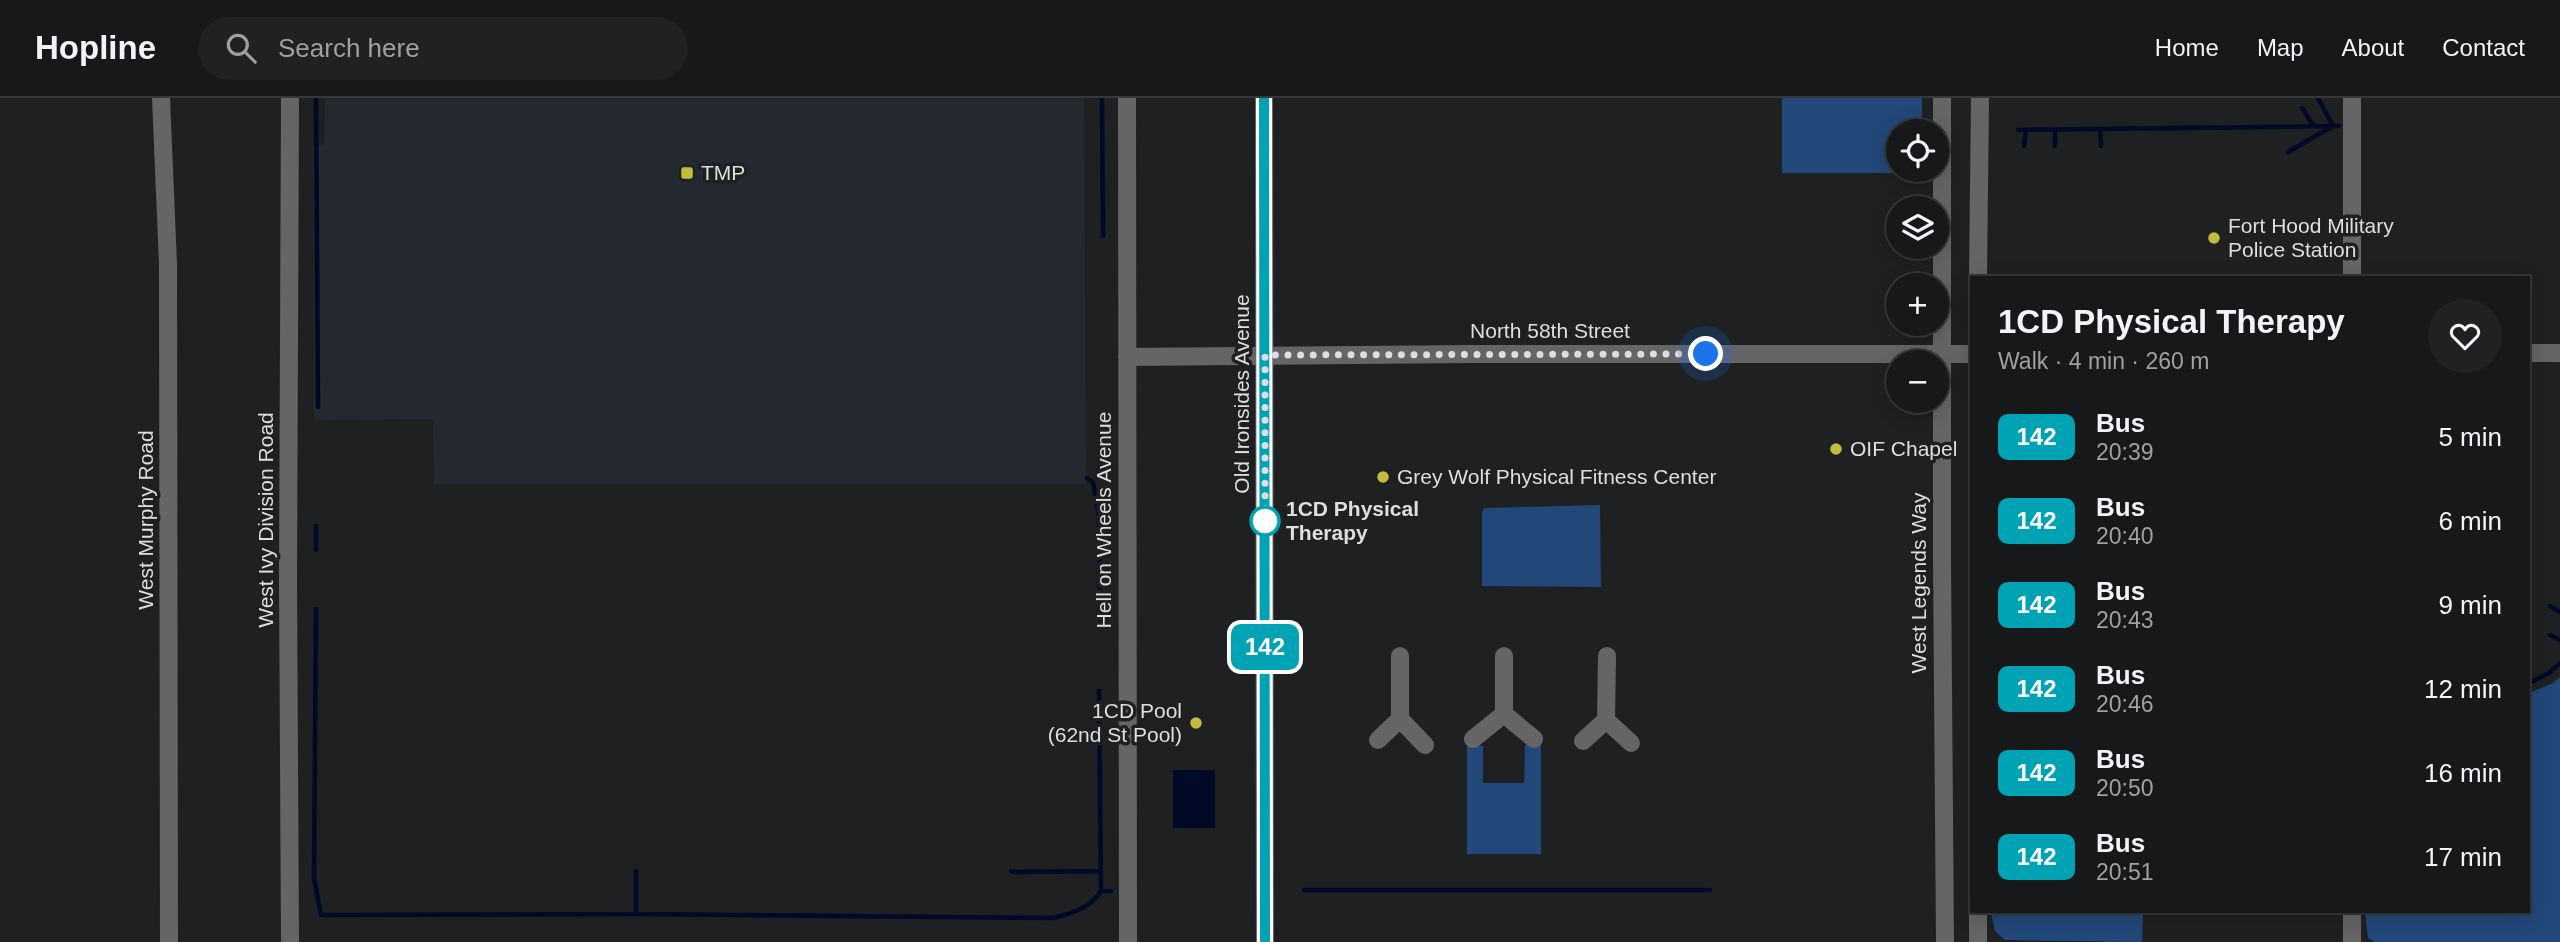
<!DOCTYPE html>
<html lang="en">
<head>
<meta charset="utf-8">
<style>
  :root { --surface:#16181a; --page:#1f2123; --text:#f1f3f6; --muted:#9ea0a2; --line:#353739 }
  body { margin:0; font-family:Helvetica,sans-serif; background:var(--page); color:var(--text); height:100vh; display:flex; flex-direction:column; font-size:26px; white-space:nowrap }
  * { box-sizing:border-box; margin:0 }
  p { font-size:23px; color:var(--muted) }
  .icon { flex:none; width:38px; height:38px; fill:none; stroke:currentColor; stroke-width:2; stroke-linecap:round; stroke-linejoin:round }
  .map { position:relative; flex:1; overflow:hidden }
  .details { position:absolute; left:1970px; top:178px; width:560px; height:637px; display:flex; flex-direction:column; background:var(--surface); border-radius:0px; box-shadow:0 4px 18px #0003,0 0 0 2px var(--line) }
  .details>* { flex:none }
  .badge { padding:0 14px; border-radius:10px; font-size:24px; line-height:46px }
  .controls { position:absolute; left:1886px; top:21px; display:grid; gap:14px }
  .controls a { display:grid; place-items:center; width:63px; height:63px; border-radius:50%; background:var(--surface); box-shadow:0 4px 18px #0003,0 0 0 2px var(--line); font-size:35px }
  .you { position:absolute; width:35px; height:35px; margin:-18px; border:5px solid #fff; border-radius:50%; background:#1a73e8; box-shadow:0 0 0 10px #1a73e833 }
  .map>.badge { position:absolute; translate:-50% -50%; box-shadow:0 0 0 4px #fff }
  .round { display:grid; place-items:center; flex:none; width:74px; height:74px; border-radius:37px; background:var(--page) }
  .summary { display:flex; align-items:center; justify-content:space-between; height:119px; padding:0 28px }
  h1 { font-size:33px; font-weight:800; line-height:52px }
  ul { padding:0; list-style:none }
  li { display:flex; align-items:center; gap:21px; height:84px; padding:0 28px }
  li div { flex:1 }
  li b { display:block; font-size:26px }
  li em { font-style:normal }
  li .badge { min-width:77px; font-weight:700; text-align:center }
  header { display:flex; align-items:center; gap:42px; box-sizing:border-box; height:98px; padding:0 35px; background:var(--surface); border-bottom:2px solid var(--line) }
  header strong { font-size:33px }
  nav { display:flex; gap:38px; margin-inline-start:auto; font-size:24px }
  .search { width:490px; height:63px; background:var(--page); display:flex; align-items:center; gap:18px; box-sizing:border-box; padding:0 24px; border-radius:38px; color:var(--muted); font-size:26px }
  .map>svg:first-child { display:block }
</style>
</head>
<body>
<header>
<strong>Hopline</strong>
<div class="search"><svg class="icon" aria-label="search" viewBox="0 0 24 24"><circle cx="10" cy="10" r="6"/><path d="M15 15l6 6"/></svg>Search here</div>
<nav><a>Home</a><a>Map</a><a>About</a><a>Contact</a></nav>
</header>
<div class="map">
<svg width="2560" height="844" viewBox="0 0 2560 844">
  <rect width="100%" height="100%" fill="#1e2022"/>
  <!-- built -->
  <path fill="#242930" d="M325,0H1084L1086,386H434L433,321L314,322L313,48H324Z"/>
  <!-- green -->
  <path fill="#224779" d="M1782,0H1922V33H1899V72H1923V75H1782Z
    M1600,407L1601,489L1482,488V414L1484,410Z
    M2560,579V844H2375L2368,840L2365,814H2529V595L2553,585Z
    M1467,646L1483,648V685H1524L1525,647L1541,646V756H1467Z
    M1991,814H2143L2142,844L2005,842L1995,833Z"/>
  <!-- water -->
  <path fill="#000926" d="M1173,672H1215V730H1173Z"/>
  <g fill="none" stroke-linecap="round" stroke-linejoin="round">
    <!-- stream -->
    <path stroke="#000926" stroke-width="4.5" d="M316,0L318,309
      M1102,0L1103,138
      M2302,10L2313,27
      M2100,31L2101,48
      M2018,32L2339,28
      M2055,32V48
      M2024,48L2026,32
      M2288,54L2333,28L2318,0
      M1087,380L1093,384L1099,418L1100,527
      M316,428V452
      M2550,508L2560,514
      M316,511L314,780L321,817
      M2550,537L2560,542
      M2529,585L2549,575L2560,565
      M1099,593L1101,793H1111
      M1011,773L1015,774L1101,773
      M1304,792H1710
      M636,816V773
      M321,817L636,816L1053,820C1073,815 1090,810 1101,793"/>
    <!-- minor -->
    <path stroke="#656567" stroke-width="18" d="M161,0L168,166L169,844
      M1127,0L1128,844
      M1264,0L1265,844
      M1942,0V462L1945,844
      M1978,180L1980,0
      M2352,180V0
      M2529,255H2560
      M1127,259L1472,256H1972
      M1504,558V616
      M1400,621V558
      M1606,622L1607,558
      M1473,641L1504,616L1534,641
      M1378,642L1400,621L1425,647
      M1583,643L1606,622L1631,645
      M1978,814V844
      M2352,814V844
      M290,844L288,482L290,0"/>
  </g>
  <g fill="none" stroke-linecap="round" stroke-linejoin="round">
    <!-- line casing -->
    <g stroke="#fff" stroke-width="16">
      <path id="line" d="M1264,0L1265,844"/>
    </g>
    <!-- line -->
    <use href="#line" stroke="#00a3b4" stroke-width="10"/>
    <!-- walk -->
    <path stroke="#dddee0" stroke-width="7" stroke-dasharray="0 12.6" d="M1265,423V257L1706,256"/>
  </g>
  <!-- markers -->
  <g fill="#c3bd3e" stroke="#1e2022" stroke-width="2.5">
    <rect x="680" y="68" width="14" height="14" rx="3.5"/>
    <circle cx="2214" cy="140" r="7"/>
    <circle cx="1836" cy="351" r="7"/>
    <circle cx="1383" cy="379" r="7"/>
    <circle cx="1196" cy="625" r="7"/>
  </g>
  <circle fill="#fff" stroke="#00a3b4" stroke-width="3.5" cx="1265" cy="423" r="14"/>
  <g text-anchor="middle" stroke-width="7" stroke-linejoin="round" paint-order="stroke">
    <!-- poi labels -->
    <g font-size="21" fill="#dddee0" stroke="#1e2022" text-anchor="start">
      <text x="701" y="82">TMP</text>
      <text x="2228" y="135">Fort Hood Military<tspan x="2228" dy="24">Police Station</tspan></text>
      <text x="1850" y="358">OIF Chapel</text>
      <text x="1397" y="386">Grey Wolf Physical Fitness Center</text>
      <text x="1182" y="620" text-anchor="end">1CD Pool<tspan x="1182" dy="24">(62nd St Pool)</tspan></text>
    </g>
    <!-- street labels -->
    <g font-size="21" fill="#dddee0" stroke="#1e2022">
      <text x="1550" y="240">North 58th Street</text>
      <text transform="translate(1242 296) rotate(-90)" y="7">Old Ironsides Avenue</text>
      <text transform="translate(146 422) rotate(-90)" y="7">West Murphy Road</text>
      <text transform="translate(266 422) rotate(-90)" y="7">West Ivy Division Road</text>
      <text transform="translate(1104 422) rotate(-90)" y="7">Hell on Wheels Avenue</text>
      <text transform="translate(1919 485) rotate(-90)" y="7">West Legends Way</text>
    </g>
    <!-- stop labels -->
    <g font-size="21" font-weight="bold" fill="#dddee0" stroke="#1e2022" text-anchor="start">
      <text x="1286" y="418">1CD Physical<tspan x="1286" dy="24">Therapy</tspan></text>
    </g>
  </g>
</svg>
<div class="controls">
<a><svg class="icon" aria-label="locate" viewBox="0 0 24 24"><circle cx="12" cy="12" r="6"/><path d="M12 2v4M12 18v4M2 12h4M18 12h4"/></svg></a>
<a><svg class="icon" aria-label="layers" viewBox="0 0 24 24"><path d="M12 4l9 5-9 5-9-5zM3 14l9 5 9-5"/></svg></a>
<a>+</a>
<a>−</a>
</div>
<div class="you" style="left:1706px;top:256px"></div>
<b class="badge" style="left:1265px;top:549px;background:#00a3b4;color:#fff">142</b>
<section class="details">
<div class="summary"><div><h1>1CD Physical Therapy</h1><p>Walk · 4 min · 260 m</p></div><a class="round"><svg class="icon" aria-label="heart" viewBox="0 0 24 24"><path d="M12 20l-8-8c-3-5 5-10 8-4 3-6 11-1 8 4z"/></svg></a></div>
<ul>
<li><span class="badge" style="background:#00a3b4;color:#fff">142</span><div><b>Bus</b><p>20:39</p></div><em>5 min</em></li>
<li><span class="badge" style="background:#00a3b4;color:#fff">142</span><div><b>Bus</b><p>20:40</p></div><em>6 min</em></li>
<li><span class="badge" style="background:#00a3b4;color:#fff">142</span><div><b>Bus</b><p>20:43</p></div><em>9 min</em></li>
<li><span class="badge" style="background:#00a3b4;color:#fff">142</span><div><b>Bus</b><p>20:46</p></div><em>12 min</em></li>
<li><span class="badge" style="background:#00a3b4;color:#fff">142</span><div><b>Bus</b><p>20:50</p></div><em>16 min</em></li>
<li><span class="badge" style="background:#00a3b4;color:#fff">142</span><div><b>Bus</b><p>20:51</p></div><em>17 min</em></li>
</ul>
</section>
</div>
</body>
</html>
